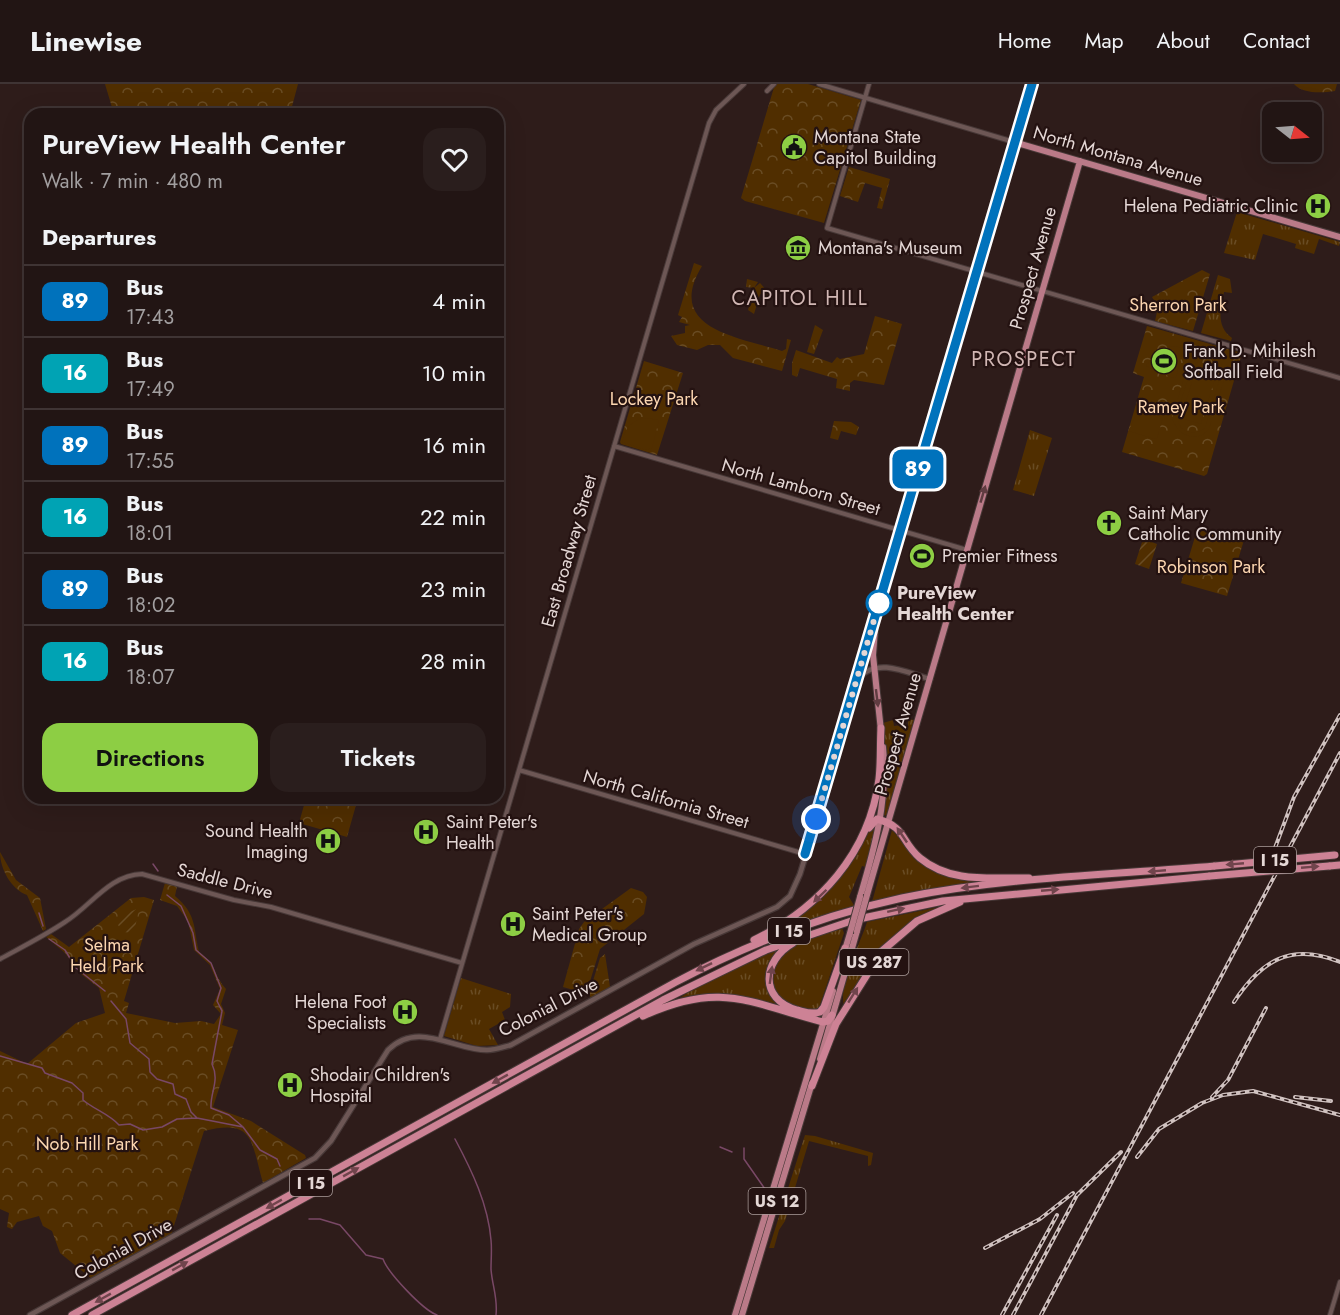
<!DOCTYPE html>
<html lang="en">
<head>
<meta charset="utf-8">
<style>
  :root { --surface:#221514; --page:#2a1e1d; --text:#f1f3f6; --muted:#a29fa0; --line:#3f3434; --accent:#8dce44 }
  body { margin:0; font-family:Jost,sans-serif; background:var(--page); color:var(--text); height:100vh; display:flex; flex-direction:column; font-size:22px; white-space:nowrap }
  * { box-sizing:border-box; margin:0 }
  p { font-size:20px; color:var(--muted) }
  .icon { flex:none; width:33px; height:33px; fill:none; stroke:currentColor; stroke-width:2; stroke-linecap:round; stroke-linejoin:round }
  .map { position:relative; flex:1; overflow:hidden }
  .side { position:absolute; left:24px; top:24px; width:480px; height:696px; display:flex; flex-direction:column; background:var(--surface); border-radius:18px; box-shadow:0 6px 24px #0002,0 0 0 2px var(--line) }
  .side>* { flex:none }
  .badge { padding:0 12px; border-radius:9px; font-size:21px; line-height:39px }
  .needle { width:39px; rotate:107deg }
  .buttons { position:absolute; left:1262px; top:18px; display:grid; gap:12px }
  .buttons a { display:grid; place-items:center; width:60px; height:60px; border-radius:12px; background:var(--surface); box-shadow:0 6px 24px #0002,0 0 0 2px var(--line); font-size:30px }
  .you { position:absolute; width:30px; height:30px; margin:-15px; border:4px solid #fff; border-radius:50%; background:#1a73e8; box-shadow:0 0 0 9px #1a73e833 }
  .map>.badge { position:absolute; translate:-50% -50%; box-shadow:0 0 0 3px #fff }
  h2 { padding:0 18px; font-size:22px; line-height:54px }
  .round { display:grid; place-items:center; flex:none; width:63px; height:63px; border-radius:18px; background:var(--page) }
  .summary { display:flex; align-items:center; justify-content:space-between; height:102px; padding:0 18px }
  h1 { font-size:28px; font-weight:600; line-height:45px }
  .action { display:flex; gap:12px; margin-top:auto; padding:12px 18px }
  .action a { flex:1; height:69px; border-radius:18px; background:var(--accent); color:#111; font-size:24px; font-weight:600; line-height:69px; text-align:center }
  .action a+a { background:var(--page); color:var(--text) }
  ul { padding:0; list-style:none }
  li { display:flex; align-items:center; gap:18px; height:72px; padding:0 18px; border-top:2px solid var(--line) }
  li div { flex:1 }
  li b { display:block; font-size:22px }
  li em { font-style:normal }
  li .badge { min-width:66px; font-weight:700; text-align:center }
  header { display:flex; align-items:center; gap:36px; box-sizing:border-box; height:84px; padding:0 30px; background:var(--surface); border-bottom:2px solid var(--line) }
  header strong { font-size:28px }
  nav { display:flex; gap:33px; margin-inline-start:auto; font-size:21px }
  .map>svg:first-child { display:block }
</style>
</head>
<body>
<header>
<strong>Linewise</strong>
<nav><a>Home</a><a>Map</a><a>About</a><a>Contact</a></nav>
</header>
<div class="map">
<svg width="1340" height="1231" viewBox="0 0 1340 1231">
  <defs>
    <pattern id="grass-tufts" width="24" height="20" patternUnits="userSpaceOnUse" patternTransform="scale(1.5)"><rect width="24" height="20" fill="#502e00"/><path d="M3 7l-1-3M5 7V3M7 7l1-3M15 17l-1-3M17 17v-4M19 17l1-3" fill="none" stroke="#694c24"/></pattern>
    <pattern id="park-crowns" width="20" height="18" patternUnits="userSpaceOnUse" patternTransform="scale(1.5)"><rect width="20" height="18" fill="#502e00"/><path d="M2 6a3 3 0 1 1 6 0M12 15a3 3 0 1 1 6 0" fill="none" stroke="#694c24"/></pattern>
    <pattern id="garden-furrows" width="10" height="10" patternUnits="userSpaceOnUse" patternTransform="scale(1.5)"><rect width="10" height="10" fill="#502e00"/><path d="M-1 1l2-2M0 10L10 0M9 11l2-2" fill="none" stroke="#694c24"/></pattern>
  </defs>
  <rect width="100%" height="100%" fill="#2e1c1a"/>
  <!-- grass -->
  <path fill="url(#grass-tufts)" d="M1237,128L1340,158L1339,162L1319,155L1314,170L1295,164L1296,160L1263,150L1255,176L1224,169Z
    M1218,191L1230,195L1232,209L1224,208C1220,224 1216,243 1232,254L1231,257L1201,249Z
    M747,195L758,198L754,204L760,199L773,214L760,210L754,230L748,226L754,204L746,203Z
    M815,241L823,246L814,270L807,268Z
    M1030,346L1052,354L1034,412L1013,406Z
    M908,635L914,636L887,732L884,731L887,699L883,639L893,636L894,642L902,641L905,645L908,644Z
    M870,744L877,746L866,783L862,782L849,813L855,823L791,843L790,839C827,814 849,783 870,744Z
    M892,746L919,776L976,798L872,818Z
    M939,823C893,842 870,881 844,922C838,901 861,858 867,838Z
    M842,844L844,849L819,924C791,936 754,900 783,869C796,855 824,851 842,844Z
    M779,865L769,887L776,916L774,921C741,913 714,908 680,914L702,898Z
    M461,894L511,910L510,923L502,928L505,936L489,945L498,961L477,962L444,952Z
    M805,1051L815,1052L873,1069L871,1081L868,1082V1072L809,1057L785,1137L779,1146L774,1164H769Z"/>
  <!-- park -->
  <path fill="url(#park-crowns)" d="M105,0H298L290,30H114Z
    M775,0H808L861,16L824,139L745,117L741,114Z
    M1294,0H1337L1335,7C1321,9 1303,10 1294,0Z
    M849,83L890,95L882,125L877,124L882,104L865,99L858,118L840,112Z
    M694,179L702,182C664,245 738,253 782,267L786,265L787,255L791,256L782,287L733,274L720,261H708L697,266L677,261L671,252L685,249V242L690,241L679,238L682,233L678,231Z
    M1202,186L1210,190L1193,247L1155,237L1158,223L1152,213Z
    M875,232L902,240L884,301L854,296L850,299V307L836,304L837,295L800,284L797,293L792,291V279L796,266L832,279L837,273L840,275L864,270Z
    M1147,242L1242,269L1207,390L1204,392L1122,368L1144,293L1133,289Z
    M644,277L683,289L657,371L621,360L620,358Z
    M834,337L851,338L859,343L856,351L841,347L838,356L830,354Z
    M1198,443L1244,456L1227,512L1181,499Z
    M306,714H358L347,753L299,739Z
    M0,768L16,796L40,814L46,845L43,847L27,811C11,805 0,785 0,768Z
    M165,799L177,802L175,812C197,831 193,842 199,868C218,882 212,889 226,905L221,920L225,929L222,941L238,946L213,1023L251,1037L305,1071L306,1074L263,1099C251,1058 255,1034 204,1047L171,1151L92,1195L60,1169L52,1147L43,1142L39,1132L17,1138L12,1145L7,1143L9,1129L0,1125V967L27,980L76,939L105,929L99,904L81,890L65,869L46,853L51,850L69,863L131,814L144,813L154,816L124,917L129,919L126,929L175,939L201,937L214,940L221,930L213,921L220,905L210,881L194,866L188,837L177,822L160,816Z
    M631,804L643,808L647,813L644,830L600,865L587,907L584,909L563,903L579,845L584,838Z
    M605,870L610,903L591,914L589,910L600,874Z"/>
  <!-- garden -->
  <path fill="url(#garden-furrows)" d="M1143,455L1157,460L1149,485L1135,480Z
    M139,824L134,849L123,848L118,841L125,830Z"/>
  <!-- pitch -->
  <path fill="#502e00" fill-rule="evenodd" d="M1173,262L1184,264L1176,293L1173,294L1146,282L1157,267Z
    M1204,271C1217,272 1225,279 1225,292L1209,345C1196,360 1179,352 1172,335L1189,277L1193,278ZM1209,274L1219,281L1220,294L1205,344C1195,352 1177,349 1178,333C1179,320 1190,284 1199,276Z
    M1196,285L1216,291L1201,340L1181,334Z
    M1155,322L1166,323L1157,354L1155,355L1129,347C1134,333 1138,323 1155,322Z
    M646,334L659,336L652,364L646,366L622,358C625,344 631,336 646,334Z"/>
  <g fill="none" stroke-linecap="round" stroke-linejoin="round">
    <!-- stream -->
    <path stroke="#794866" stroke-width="1.5" d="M153,780L158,787
      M167,811L181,822L193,849L196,866L211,879L221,904L217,917L222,927L212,980C220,997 210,1008 211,1024L229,1031L242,1042
      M39,829L43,842
      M49,855L65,866L76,884L105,907
      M111,917L126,935L130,959L149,975L150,988L157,995L173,1000L175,1010L186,1015L191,1028L197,1034
      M0,972L42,984L45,989L72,999L83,1009V1016C95,1026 109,1030 119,1041L130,1040L143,1046L162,1043L177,1035L197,1034L243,1043L260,1066L277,1075L280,1082
      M455,1055C472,1087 488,1120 491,1156C492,1166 491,1175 491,1185C492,1201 498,1214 496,1231
      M720,1063L732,1068
      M744,1064V1075L765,1105
      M309,1135H320L340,1141L366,1171L383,1175C388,1189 423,1226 437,1231"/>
    <!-- tertiary casing -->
    <g stroke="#473837" stroke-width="6">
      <path id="tertiary" d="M819,0L1014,58
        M869,0L827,144L1340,294
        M767,7L774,0
        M614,362L967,466
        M519,686L805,770
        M0,875C22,863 44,852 65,838C91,822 109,791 142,790L234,816L271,823L462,879
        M440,955L709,39L716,26L744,0
        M1330,1231L1340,1198"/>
    </g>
    <!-- secondary casing -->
    <g stroke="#473837" stroke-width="7">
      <path id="secondary" d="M1014,58L1032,0
        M855,597L874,537
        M30,1231L315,1074L331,1057L388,966C418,936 453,966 487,966C495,966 503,963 511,961L694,860L777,823L790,812L800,790L860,592C880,574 907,589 930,595"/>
    </g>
    <!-- trunk casing -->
    <g stroke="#473837" stroke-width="8">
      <path id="trunk" d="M881,647L873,571L876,532L1014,58L1340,153
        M867,811L1080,77
        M860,813C875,763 888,716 883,663
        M844,869L850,849
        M820,975L857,847
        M735,1231L833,907
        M742,1231L812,999"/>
    </g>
    <!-- motorway casing -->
    <g stroke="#473837" stroke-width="9">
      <path id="motorway" d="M869,744L877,735C907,743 900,757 920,774C951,800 992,793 1029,794
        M1329,782L1340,781
        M754,856C819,824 869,770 879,695C881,678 880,661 881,644
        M793,859C762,877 759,915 797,926C805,928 812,931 820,928L824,923L845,864
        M643,932C720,897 747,918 823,938L828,937L832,931
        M812,1002L836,940L882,867L917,837L960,818
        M72,1231L676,898C748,860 823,831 902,814C1005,793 1111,791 1215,782
        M92,1231L663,916L766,866L854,836L943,817L1210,792"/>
    </g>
    <!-- tertiary -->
    <use href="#tertiary" stroke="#6d5755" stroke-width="4"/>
    <!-- secondary -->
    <use href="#secondary" stroke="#6d5755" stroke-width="4.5"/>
    <!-- trunk -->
    <use href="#trunk" stroke="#ba7a88" stroke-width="6"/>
    <!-- motorway -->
    <use href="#motorway" stroke="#cd8295" stroke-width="7"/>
    <!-- rail casing -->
    <g stroke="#d0c2c0" stroke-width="4">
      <path id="rail" d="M1269,780L1294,713L1340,631
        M1234,918C1261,877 1290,858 1340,878
        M1212,1013L1228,996L1266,924
        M1295,1013L1331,1017
        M1137,1073L1159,1045L1202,1019L1223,1011L1253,1007L1340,1031
        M985,1164L1040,1135L1073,1109
        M1002,1231L1057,1131
        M1013,1231L1077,1111L1121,1068
        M1041,1231L1340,669"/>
    </g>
    <!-- rail -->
    <use href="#rail" stroke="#241211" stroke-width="1.5" stroke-dasharray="4.5" stroke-linecap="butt"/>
    <!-- trunk-bridge casing -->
    <g stroke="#473837" stroke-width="8" stroke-linecap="butt">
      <path id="trunk-bridge" d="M857,847L867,811
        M850,849L860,813"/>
    </g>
    <!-- motorway-bridge casing -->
    <g stroke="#473837" stroke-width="9" stroke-linecap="butt">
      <path id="motorway-bridge" d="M1215,782L1335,771
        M1210,792L1329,782"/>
    </g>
    <!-- trunk-bridge -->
    <use href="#trunk-bridge" stroke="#ba7a88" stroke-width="6"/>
    <!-- motorway-bridge -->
    <use href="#motorway-bridge" stroke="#cd8295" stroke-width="7"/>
  </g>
  <!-- one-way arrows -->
  <defs><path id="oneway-solid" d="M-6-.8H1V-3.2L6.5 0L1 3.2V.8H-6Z" transform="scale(1.5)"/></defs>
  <g fill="#603c41">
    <use href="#oneway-solid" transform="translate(983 410) rotate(-74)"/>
    <use href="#oneway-solid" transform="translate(877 614) rotate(83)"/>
  </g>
  <g fill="#70444c">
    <use href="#oneway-solid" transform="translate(902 751) rotate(-124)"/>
    <use href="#oneway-solid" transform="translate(1235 780) rotate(175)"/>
    <use href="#oneway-solid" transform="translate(1310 783) rotate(-5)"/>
    <use href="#oneway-solid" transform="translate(1157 787) rotate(175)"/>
    <use href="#oneway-solid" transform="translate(970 803) rotate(173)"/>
    <use href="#oneway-solid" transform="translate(1050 806) rotate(-5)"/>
    <use href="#oneway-solid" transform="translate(820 812) rotate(136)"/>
    <use href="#oneway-solid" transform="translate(896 826) rotate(-12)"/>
    <use href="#oneway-solid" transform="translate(704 883) rotate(154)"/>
    <use href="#oneway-solid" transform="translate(771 891) rotate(-82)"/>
    <use href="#oneway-solid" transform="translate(853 911) rotate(-58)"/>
    <use href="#oneway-solid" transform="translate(500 995) rotate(151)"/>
    <use href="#oneway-solid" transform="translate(351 1088) rotate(-29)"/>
    <use href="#oneway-solid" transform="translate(274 1120) rotate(151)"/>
    <use href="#oneway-solid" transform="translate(180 1182) rotate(-29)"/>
    <use href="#oneway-solid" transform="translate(103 1214) rotate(151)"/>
  </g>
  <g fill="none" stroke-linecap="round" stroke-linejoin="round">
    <!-- line casing -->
    <g stroke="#fff" stroke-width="14">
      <path id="line" d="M805,770L1032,0"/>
    </g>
    <!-- line -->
    <use href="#line" stroke="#0072bc" stroke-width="9"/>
    <!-- walk -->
    <path stroke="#e4d7d5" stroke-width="6" stroke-dasharray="0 10.8" d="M816,735L879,519"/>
  </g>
  <!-- icons -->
  <defs>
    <g id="civic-disc" transform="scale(1.35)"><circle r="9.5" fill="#8dce44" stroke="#241211"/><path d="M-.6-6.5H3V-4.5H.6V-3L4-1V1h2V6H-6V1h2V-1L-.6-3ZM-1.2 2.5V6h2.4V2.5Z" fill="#111"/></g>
    <g id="hospital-disc" transform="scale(1.35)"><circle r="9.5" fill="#8dce44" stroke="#241211"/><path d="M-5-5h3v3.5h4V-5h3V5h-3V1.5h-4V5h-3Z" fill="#111"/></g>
    <g id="museum-disc" transform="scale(1.35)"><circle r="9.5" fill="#8dce44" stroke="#241211"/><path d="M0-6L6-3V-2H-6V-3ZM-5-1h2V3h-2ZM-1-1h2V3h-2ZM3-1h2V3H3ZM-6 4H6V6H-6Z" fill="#111"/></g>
    <g id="stadium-disc" transform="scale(1.35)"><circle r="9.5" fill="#8dce44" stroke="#241211"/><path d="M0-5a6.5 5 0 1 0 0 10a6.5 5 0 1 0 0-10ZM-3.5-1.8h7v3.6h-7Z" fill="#111"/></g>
    <g id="church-disc" transform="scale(1.35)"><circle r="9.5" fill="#8dce44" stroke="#241211"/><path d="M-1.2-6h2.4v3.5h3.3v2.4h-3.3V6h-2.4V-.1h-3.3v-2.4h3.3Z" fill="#111"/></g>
  </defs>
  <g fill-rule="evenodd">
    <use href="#civic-disc" x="794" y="63"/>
    <use href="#hospital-disc" x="1318" y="122"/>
    <use href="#museum-disc" x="798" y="164"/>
    <use href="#stadium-disc" x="1164" y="277"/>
    <use href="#church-disc" x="1109" y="439"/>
    <use href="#stadium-disc" x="922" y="472"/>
    <use href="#hospital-disc" x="426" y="748"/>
    <use href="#hospital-disc" x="328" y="757"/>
    <use href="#hospital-disc" x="513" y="840"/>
    <use href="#hospital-disc" x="405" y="928"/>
    <use href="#hospital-disc" x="290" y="1001"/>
  </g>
  <!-- markers -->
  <circle fill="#fff" stroke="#0072bc" stroke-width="3" cx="879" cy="519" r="12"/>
  <g text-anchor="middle" stroke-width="4.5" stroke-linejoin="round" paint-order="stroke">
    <!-- shield labels -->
    <g fill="#241211" stroke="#aa9c9a" stroke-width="1.5">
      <rect x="1254" y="763" width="42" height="26" rx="4.5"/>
      <rect x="768" y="834" width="42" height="26" rx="4.5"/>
      <rect x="839.5" y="865" width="69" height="26" rx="4.5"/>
      <rect x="290" y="1086" width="42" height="26" rx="4.5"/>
      <rect x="748.5" y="1104" width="57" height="26" rx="4.5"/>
    </g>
    <g font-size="16" font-weight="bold" fill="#e4d7d5">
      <text x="1275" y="782">I 15</text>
      <text x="789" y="853">I 15</text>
      <text x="874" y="884">US 287</text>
      <text x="311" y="1105">I 15</text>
      <text x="777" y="1123">US 12</text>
    </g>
    <!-- poi labels -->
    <g font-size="18" fill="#e4d7d5" stroke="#241211" text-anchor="start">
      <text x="814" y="59">Montana State<tspan x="814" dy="21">Capitol Building</tspan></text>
      <text x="1298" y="128" text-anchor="end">Helena Pediatric Clinic</text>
      <text x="818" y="170">Montana's Museum</text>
      <text x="1184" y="273">Frank D. Mihilesh<tspan x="1184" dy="21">Softball Field</tspan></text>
      <text x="1128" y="435">Saint Mary<tspan x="1128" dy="21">Catholic Community</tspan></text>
      <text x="942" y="478">Premier Fitness</text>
      <text x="446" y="744">Saint Peter's<tspan x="446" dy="21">Health</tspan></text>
      <text x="308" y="753" text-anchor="end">Sound Health<tspan x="308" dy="21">Imaging</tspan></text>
      <text x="532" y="836">Saint Peter's<tspan x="532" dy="21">Medical Group</tspan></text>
      <text x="386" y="924" text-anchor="end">Helena Foot<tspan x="386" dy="21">Specialists</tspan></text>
      <text x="310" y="997">Shodair Children's<tspan x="310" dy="21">Hospital</tspan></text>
    </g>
    <!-- street labels -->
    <g font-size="18" fill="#e4d7d5" stroke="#241211">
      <text transform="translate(1118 72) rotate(16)" y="6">North Montana Avenue</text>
      <text transform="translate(1033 184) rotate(-74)" y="6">Prospect Avenue</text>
      <text transform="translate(801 403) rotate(16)" y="6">North Lamborn Street</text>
      <text transform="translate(569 467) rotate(-74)" y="6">East Broadway Street</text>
      <text transform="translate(898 650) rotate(-74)" y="6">Prospect Avenue</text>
      <text transform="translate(666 715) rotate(16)" y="6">North California Street</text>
      <text transform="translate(225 797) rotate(14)" y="6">Saddle Drive</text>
      <text transform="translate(548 923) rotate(-27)" y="6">Colonial Drive</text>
      <text transform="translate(123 1165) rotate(-29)" y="6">Colonial Drive</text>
    </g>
    <!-- park labels -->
    <g font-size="18" fill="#fcd6b0" stroke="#241211">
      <text x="1178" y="227">Sherron Park</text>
      <text x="654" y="321">Lockey Park</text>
      <text x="1181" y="329">Ramey Park</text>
      <text x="1211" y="489">Robinson Park</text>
      <text x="107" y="867">Selma<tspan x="107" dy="21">Held Park</tspan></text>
      <text x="87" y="1066">Nob Hill Park</text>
    </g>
    <!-- stop labels -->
    <g font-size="18" font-weight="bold" fill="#e4d7d5" stroke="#241211" text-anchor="start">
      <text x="897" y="515">PureView<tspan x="897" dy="21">Health Center</tspan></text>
    </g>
    <!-- neighbourhood labels -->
    <g font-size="20" letter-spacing="1.5" fill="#d1b7b4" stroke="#241211">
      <text x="800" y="221">CAPITOL HILL</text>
      <text x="1024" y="282">PROSPECT</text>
    </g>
  </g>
</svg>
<div class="buttons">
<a><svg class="needle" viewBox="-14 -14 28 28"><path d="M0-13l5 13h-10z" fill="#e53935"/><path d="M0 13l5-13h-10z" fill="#a29fa0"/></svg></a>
</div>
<div class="you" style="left:816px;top:735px"></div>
<b class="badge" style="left:918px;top:385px;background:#0072bc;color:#fff">89</b>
<section class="side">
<div class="summary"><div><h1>PureView Health Center</h1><p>Walk · 7 min · 480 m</p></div><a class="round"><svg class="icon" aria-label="heart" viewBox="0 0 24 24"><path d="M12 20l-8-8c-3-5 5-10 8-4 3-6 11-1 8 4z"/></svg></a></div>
<h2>Departures</h2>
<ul>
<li><span class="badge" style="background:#0072bc;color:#fff">89</span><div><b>Bus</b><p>17:43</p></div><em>4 min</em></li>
<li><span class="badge" style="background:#00a3b4;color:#fff">16</span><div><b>Bus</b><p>17:49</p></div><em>10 min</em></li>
<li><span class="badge" style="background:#0072bc;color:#fff">89</span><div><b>Bus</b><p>17:55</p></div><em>16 min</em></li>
<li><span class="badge" style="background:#00a3b4;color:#fff">16</span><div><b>Bus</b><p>18:01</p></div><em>22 min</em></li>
<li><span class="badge" style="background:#0072bc;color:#fff">89</span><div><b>Bus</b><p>18:02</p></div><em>23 min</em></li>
<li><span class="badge" style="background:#00a3b4;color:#fff">16</span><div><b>Bus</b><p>18:07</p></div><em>28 min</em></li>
</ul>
<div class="action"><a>Directions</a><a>Tickets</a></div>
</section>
</div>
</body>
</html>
